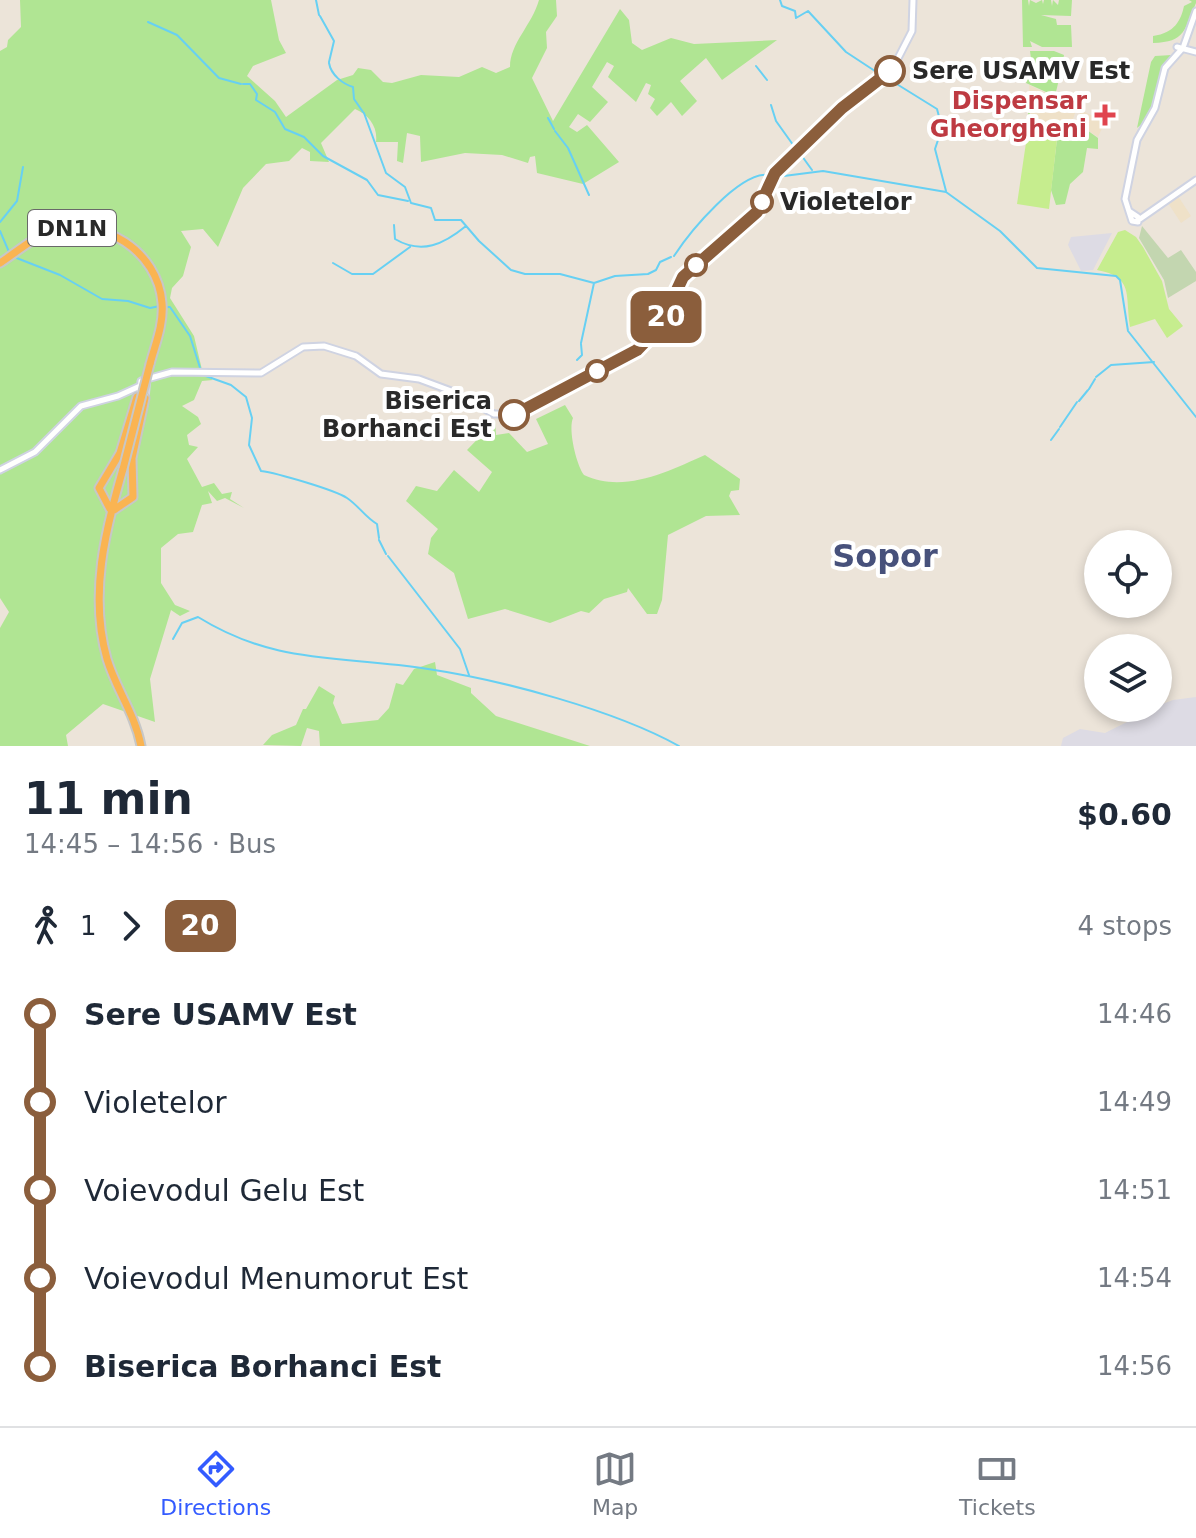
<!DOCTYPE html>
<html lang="en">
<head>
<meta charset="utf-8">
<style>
  :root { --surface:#fff; --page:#f6f6f7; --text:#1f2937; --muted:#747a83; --line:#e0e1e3; --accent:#335bff }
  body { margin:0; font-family:"DejaVu Sans",sans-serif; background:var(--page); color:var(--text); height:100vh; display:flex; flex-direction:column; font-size:30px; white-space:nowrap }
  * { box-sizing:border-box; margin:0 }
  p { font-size:26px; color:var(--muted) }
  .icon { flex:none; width:44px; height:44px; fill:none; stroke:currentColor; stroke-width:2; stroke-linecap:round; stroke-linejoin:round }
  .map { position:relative; height:746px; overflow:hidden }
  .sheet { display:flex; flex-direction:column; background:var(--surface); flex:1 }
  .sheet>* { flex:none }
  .badge { padding:0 16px; border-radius:12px; font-size:28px; line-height:52px }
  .fabs { position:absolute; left:1084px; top:530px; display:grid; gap:16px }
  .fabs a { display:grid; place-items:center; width:88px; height:88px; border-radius:50%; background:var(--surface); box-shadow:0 4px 12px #0003; font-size:40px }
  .map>.badge { position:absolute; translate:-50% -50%; box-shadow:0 0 0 4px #fff }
  .legs { display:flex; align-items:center; gap:12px; height:88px; padding:0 24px; font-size:26px }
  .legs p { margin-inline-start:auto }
  .head { display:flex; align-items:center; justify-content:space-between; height:136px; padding:0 24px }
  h1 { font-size:44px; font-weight:600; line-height:60px }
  ul { padding:0 24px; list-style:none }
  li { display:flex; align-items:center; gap:28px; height:88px; font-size:30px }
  li i { display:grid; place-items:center; width:12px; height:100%; margin:0 10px; background:currentColor }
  li i::after { content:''; width:20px; height:20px; margin:-10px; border:6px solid; border-radius:50%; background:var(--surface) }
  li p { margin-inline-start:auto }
  li:first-child i { background:linear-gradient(#0000 50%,currentColor 0) }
  li:last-child i { background:linear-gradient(currentColor 50%,#0000 0) }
  .tabs { display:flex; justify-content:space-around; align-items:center; height:112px; border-top:2px solid var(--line); background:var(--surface); font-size:22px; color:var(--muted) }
  .tabs a { display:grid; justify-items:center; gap:4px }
  .tabs .current { color:var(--accent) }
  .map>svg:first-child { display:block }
</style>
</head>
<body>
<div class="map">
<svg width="1196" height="746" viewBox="0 0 1196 746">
  <rect width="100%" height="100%" fill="#ece4d9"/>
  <!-- industrial -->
  <path fill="#dddbe4" d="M1112,233L1093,270L1081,271L1068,245L1071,237Z
    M1196,697V746H1061L1063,738L1080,729L1105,733L1129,721L1131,716L1173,700Z"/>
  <!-- education -->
  <path fill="#efe1c8" d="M1029,85L1046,93L1044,105L1047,97L1076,110L1072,122L1048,127L1031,118Z
    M1081,110L1105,122L1098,137L1077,123Z
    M1178,196L1191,216L1181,223L1168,203Z"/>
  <!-- green -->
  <path fill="#b0e593" d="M20,0H271L279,40L286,53L253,66L247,76L275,101L286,117L337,80L353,75L358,68L371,70L383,82L392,83L421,75L459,77L482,67L496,73L510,67C510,43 532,25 539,0H556L557,16L546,32L547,48L532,78L553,121L620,9L629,20L632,43L642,50L671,38L694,44L777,40L722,80L706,58L680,81L697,101L682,116L671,102L657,116L650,108L655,99L648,94L651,85L646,83L636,102L608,77L614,66L607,62L592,87L608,102L590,122L578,114L569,127L577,132L587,125L619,162L583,184L537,173L535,156L530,157L528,163L502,155L465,153L421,162L420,136L407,133L403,163L397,161L398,142H376C378,127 369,115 355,109L321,143L329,162L310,161V152L302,148L289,161L266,164L243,188L218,247L203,229L181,231L191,247L183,276L172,288L170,298L194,336L203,374L213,380L202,381L194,400L182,406L198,417L201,424L187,435L189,445L198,447L187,459L202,487L214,483L222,494L232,492L230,499L244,508L225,498L217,501L208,491L212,503L202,505L193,532L178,534L161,548V583L175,605L190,611L180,616L171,610L150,679L155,722L103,704L66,735L68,746H0V628L9,612L0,598V51L7,47L8,40L21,27Z
    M1022,0H1028L1029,6L1030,0L1036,3L1042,0L1043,4L1044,0H1051L1052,6L1053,0L1058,5L1059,0H1072L1071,16L1041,15L1056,19L1057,25H1071L1072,47H1042L1030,41L1032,47H1023Z
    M1189,0H1196V3C1184,30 1186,42 1153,43V36C1175,33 1181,20 1184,6L1192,2Z
    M1024,51H1054L1064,55L1063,60L1055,59L1052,68L1061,71L1055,96L1026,83L1032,66L1030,51Z
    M1172,55C1156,78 1160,112 1137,128L1151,62L1155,56Z
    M1028,106L1031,118L1047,127L1073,120L1098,138V149L1087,148L1083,172L1070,184L1065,204L1056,205L1051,190L1057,139L1028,129Z
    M565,405L573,418C568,429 576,464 584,475C624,494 669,471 705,455L740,479L739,490L731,491L729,496L740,515L706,516L668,535L662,600L657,614H647L628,588L627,592L604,599L589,613L581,611L550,623L505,609L468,619L454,573L428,554L431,538L438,529L406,501L416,486L437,491L454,470L479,492L492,472L467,450L495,421L496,435L509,433L527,452L548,444L536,419Z
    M435,662L437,675L471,688V693L496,716L590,746H320L319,731L307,728L301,746L263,745L272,735L296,725L303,709H306L319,686L335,696L333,703L342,724L378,720L389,708L396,683L403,685L414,669Z"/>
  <!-- cemetery -->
  <path fill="#c3d6b0" d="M1142,226L1168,258L1181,250L1196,272V281L1168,298L1164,280L1139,238Z"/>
  <!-- pitch -->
  <path fill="#c6ed8e" d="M1028,129L1057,139L1049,209L1017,204Z
    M1125,230L1136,237L1143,247L1162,281L1169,309L1183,326L1167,338L1155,319L1130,327C1125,294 1134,277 1097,270L1118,232Z"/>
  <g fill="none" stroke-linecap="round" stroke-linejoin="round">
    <!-- stream -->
    <path stroke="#67d0f3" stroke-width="2" d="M316,0L319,15
      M780,0L782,6L795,11L796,18L808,11L846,52L881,75
      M320,16L334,41L329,62
      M148,22L177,35L219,78L241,84
      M329,63C331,75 343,84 353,87L354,99L363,112
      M756,66L767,80
      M887,78L937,109L942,128L935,149L946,191
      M243,84H250L257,94L256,100L275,112L285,129L304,137L323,156L367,180L378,195L408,201
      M771,105L776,121L796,149
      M364,113L386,173L405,187L411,203L431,208L435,220H461L479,241L511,270L525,274H560L594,283L615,276L648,274L656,270L660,262L671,257
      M548,118L554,129
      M555,131L568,148L589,195
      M799,152L812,170
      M776,177L823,171L946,192L1000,231L1037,268L1116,276L1120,280L1128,331L1196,417
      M0,222L17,201L23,167
      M394,225L395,239C422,255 444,244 466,226
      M0,231L9,252
      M674,256C689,233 740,170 770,175
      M14,257L60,275L102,299L128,301L150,308L160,306
      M333,263L352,274H373L410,247
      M165,307H170L190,336L201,371
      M581,343L594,283
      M577,360L582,355L581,344
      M203,375L231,385L246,397L252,418L249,445L261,471C277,473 335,490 347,498C359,506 365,517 377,524L379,538
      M1096,377L1111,365L1154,362
      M1089,389L1095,379
      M1079,401L1088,390
      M1060,427L1077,402
      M1051,440L1059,429
      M379,540L386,554
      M388,556L460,649L469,675
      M173,639L182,623L198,617C277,666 341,655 428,669C502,680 614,710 679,746"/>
    <!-- secondary casing -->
    <g stroke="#cfd3e2" stroke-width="9">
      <path id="secondary" d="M1184,45L1196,11
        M1177,47L1196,52
        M1129,211L1138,217V222L1132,221L1125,199L1137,140L1155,108L1165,68L1181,50
        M1140,219L1196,180
        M147,379L172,372L261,373L303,347L324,346L356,356L381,374L419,379L454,392L494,414H518L631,354L657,330L671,308L683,277L757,213L774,174L842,108L874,87L893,68L912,31L913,0
        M147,379L145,398L139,401L141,381Z
        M0,470L35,452L81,406L118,396L140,386"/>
    </g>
    <!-- trunk casing -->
    <g stroke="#c7c7c7" stroke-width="11">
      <path id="trunk" d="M0,263C17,252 33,237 53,231C103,216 158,251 162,303C164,324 155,345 150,364
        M123,469C105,531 89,595 107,659C116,689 135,714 141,746
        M110,509L99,488L120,453L137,397
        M114,510L133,497L132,458L145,398"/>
    </g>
    <!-- secondary -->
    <use href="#secondary" stroke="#fff" stroke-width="5"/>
    <!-- trunk -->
    <use href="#trunk" stroke="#fab452" stroke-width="7"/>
    <!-- trunk-bridge casing -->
    <g stroke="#c7c7c7" stroke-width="11" stroke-linecap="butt">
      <path id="trunk-bridge" d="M123,469L150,364"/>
    </g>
    <!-- trunk-bridge -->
    <use href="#trunk-bridge" stroke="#fab452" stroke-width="7"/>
  </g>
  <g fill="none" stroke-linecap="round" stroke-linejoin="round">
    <!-- line-1 casing -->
    <g stroke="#fff" stroke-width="18">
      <path id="line-1" d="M514,415L637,350L660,326L683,277L757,212L775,173L842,108L890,71"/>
    </g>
    <!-- line-1 -->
    <use href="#line-1" stroke="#8b5e3c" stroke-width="12"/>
  </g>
  <!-- markers -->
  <g fill="#fff" stroke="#8b5e3c" stroke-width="4">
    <circle cx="890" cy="71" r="14"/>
    <circle cx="762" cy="202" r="10"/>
    <circle cx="696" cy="265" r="10"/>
    <circle cx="597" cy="371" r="10"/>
    <circle cx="514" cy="415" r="14"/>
  </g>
  <path fill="#e0444e" stroke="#fff" stroke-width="3" d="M1101 103h8v8h8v8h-8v8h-8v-8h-8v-8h8z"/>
  <g text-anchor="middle" stroke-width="8" stroke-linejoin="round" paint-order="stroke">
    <!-- shield labels -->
    <rect fill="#fff" stroke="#696969" stroke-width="2" x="28" y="210" width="88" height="36" rx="6"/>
    <g font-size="22" font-weight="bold" fill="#292929">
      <text x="72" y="236">DN1N</text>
    </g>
    <!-- stop labels -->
    <g font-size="24" font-weight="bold" fill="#292929" stroke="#fff" text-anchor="start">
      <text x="912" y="79">Sere USAMV Est</text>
      <text x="780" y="210">Violetelor</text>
      <text x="492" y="409" text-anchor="end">Biserica<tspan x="492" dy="28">Borhanci Est</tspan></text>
    </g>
    <!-- health labels -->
    <g font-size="24" font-weight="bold" fill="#be3a42" stroke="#fff" text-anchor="end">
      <text x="1087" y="109">Dispensar<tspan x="1087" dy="28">Gheorgheni</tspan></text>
    </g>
    <!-- district labels -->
    <g font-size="32" font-weight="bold" fill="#47517b" stroke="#fff">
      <text x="885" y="567">Sopor</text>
    </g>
  </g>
</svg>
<div class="fabs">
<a><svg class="icon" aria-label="locate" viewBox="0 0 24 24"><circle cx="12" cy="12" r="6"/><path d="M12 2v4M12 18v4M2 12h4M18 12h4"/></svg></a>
<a><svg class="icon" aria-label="layers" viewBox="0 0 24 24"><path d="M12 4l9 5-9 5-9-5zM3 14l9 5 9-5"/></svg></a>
</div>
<b class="badge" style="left:666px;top:317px;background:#8b5e3c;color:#fff">20</b>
</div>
<section class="sheet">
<div class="head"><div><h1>11 min</h1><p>14:45 – 14:56 · Bus</p></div><b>$0.60</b></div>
<div class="legs"><svg class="icon" aria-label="walk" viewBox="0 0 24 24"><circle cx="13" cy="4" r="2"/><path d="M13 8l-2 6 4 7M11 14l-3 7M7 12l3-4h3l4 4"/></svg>1<svg class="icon" aria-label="forward" viewBox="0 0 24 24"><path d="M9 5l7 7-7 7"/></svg><b class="badge" style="background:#8b5e3c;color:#fff">20</b><p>4 stops</p></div>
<ul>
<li><i style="color:#8b5e3c"></i><b>Sere USAMV Est</b><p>14:46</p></li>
<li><i style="color:#8b5e3c"></i><span>Violetelor</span><p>14:49</p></li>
<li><i style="color:#8b5e3c"></i><span>Voievodul Gelu Est</span><p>14:51</p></li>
<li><i style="color:#8b5e3c"></i><span>Voievodul Menumorut Est</span><p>14:54</p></li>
<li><i style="color:#8b5e3c"></i><b>Biserica Borhanci Est</b><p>14:56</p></li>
</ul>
</section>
<nav class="tabs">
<a class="current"><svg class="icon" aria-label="directions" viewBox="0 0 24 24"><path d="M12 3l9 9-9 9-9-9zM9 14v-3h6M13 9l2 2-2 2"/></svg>Directions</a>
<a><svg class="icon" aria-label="map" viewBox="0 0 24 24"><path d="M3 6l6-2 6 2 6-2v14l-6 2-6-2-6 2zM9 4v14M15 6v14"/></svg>Map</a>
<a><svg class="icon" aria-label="tickets" viewBox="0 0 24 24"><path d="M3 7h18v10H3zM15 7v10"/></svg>Tickets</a>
</nav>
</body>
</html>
